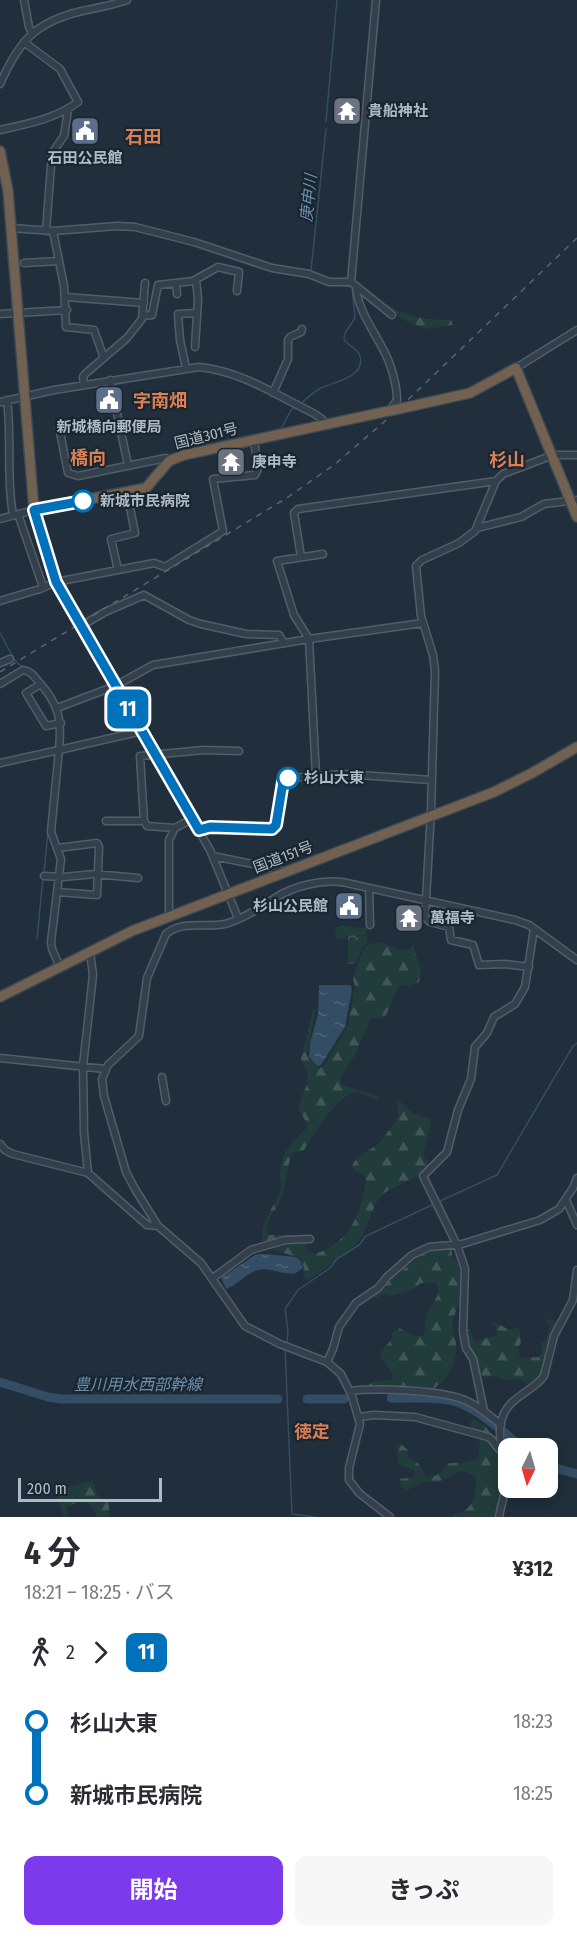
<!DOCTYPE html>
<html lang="ja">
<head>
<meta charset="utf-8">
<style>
  :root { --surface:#fff; --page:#f7f7f7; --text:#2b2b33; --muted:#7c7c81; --accent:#7c3aed }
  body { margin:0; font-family:"Fira Sans Condensed","Noto Sans JP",sans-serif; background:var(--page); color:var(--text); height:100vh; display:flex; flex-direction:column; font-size:22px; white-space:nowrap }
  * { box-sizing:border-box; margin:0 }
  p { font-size:20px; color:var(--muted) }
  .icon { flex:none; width:33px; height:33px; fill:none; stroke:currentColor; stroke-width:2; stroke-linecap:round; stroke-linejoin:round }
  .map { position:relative; height:1517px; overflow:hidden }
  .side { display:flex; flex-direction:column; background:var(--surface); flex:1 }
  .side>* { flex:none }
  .badge { padding:0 12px; border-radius:9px; font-size:21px; line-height:39px }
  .needle { width:39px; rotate:185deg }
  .buttons { position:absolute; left:498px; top:1438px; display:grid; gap:12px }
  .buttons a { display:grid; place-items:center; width:60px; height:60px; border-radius:12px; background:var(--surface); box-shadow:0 3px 15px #0003; font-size:30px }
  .scale { position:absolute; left:18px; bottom:15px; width:144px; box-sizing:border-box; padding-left:6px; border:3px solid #aebbc7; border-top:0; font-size:16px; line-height:21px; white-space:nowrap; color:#aebbc7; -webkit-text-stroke:4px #19252f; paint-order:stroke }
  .map>.badge { position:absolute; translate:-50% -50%; box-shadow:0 0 0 3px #fff }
  .legs { display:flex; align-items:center; gap:9px; height:66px; padding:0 24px; font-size:20px }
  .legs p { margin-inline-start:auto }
  .headline { display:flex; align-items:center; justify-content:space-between; height:102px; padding:0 24px }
  h1 { font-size:33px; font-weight:700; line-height:45px }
  .button { display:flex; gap:12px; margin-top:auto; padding:12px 24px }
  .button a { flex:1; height:69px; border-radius:12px; background:var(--accent); color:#fff; font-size:24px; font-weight:700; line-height:69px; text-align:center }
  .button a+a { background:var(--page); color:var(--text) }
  ul { padding:0 24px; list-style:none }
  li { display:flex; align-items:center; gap:21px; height:72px; font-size:22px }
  li i { display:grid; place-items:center; width:9px; height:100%; margin:0 8px; background:currentColor }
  li i::after { content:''; width:15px; height:15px; margin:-8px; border:4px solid; border-radius:50%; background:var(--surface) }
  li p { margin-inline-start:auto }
  li:first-child i { background:linear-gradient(#0000 50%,currentColor 0) }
  li:last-child i { background:linear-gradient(currentColor 50%,#0000 0) }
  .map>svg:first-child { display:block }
</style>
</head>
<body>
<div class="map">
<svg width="577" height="1517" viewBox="0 0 577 1517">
  <defs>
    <pattern id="forest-firs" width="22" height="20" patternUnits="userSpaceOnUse" patternTransform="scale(1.5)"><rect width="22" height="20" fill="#223c3c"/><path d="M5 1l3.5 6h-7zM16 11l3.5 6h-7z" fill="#405657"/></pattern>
    <pattern id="park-crowns" width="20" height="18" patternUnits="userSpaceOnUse" patternTransform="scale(1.5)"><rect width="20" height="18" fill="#223c3c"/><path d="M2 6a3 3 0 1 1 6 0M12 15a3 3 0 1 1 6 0" fill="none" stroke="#405657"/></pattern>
    <pattern id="water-ripples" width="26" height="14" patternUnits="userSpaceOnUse" patternTransform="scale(1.5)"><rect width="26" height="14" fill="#324d64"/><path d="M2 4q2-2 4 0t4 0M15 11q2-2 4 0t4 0" fill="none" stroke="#4d6579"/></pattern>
  </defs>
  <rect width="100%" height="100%" fill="#202f3b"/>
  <!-- forest -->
  <path fill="url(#forest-firs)" d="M379,302C388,303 393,308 401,312C418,319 434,320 451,320L453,325L426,329L402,319Z
    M382,942L398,950H409L413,944L421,972L419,982L409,986L401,985C391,994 392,1009 383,1019L371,1018L355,1055L340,1079L342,1085L376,1095L379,1098L377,1100C372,1098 365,1094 359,1093C338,1090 314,1136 304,1150L292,1153C287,1167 287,1182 282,1196C278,1210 268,1215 266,1231L270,1235H296L297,1237L263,1242C259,1222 272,1211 279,1194C282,1187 280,1182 280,1175C280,1154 292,1141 307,1128L306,1122L298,1107L307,1084L308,1074L301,1059L313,1010L316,1008L307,1054L309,1059L318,1068L323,1067L348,1026L355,987L353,978L364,948L369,944Z
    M396,1100L401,1102L412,1113L431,1119V1123L423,1155C424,1158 427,1160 428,1163C433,1174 388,1187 381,1196C371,1208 369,1225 361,1238C357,1245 314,1279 306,1280L303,1274L304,1268L300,1258L274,1250L272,1248L273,1246L291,1243H304L309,1251L315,1254C351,1241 360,1216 366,1180L364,1176L353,1169L352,1166C357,1155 365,1153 374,1147C380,1143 397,1121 398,1115C399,1110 397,1105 396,1100Z
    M445,1247L452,1250V1257L458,1261C460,1273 463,1286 460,1299C459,1306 454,1313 453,1321C451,1329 455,1336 456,1343C458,1362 447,1382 431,1390H364L363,1388L373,1382L392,1380L393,1374L380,1357L381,1352L392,1339L391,1332L399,1328L414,1336H424C425,1329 425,1318 428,1311C433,1301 442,1295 437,1283H421L412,1290L390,1296L386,1294L377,1298L374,1296L375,1293L423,1253Z
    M546,1319L555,1321L557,1325L549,1342L543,1371L536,1384L527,1385L522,1379L514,1378L510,1381L494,1376L484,1378C476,1368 465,1341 466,1329L470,1330L474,1340L477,1341L497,1335L496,1327L491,1322L493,1321L509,1330L519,1327L521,1342L518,1348L520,1358L539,1357L542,1350L541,1343L546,1340L550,1324L545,1322Z
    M474,1420L486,1427L492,1434V1443L498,1453L502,1473V1490L494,1517H453L454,1514C473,1512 475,1496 477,1480C463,1461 452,1478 438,1482C434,1483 428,1481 423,1482C417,1484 413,1489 406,1490L401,1487L400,1479L414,1477L415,1471L398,1464L397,1446L401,1444L408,1450V1457L419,1464L426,1477C437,1477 442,1473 447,1463H462L478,1459L480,1440L478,1432L471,1428L469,1424Z
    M88,1482L94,1483L97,1495L109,1502V1517H96L94,1508L84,1501L67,1506L68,1517H64L57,1498L56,1490Z"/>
  <!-- park -->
  <path fill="url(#park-crowns)" d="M343,926L367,928V943L362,947L356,963L348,964V938L336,939L335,927Z"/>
  <!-- water -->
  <path fill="url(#water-ripples)" d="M319,985H351L352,990L345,1027L321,1065L317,1066L309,1057L310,1043L318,1014Z
    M265,1254L296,1257L300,1260L303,1268L294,1274C281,1274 267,1266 255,1271C244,1276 237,1285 226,1289L221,1278L255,1255Z"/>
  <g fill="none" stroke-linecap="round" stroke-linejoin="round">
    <!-- stream -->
    <path stroke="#324d64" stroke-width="1.5" d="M326,121L337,0
      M311,270L326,129
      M300,404C307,399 312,393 319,389C332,382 366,378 360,356C357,347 348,347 344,339L345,333L355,318L352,287L337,285
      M282,427L291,410L296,406
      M0,633L14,659L24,669
      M44,872L56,752
      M37,939L43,877
      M438,1202L497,1175L573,1046L577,1043
      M287,1342L288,1331L285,1309L298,1290L330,1268L337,1259L359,1245L366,1236L434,1204
      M285,1347L292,1514L315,1517"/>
    <!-- river -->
    <path stroke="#324d64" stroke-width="9" d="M0,1382L48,1397L61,1399H278
      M391,1398C411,1399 433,1396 453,1401C477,1407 504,1433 524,1449
      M307,1399H344
      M548,1466L577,1474"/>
    <!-- minor casing -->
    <g stroke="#515e69" stroke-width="9">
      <path id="minor" d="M24,0L29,27L32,33
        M0,84C19,41 35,22 82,11C97,8 113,5 127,0
        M0,130C27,124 55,119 78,102L60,69L24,42
        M11,228L53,231L117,226L135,227L194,242L272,268L309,274L329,282H351L392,315
        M46,231L52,153L64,136L68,110
        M59,261L64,286L66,327L94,330L104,358
        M24,263L59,261L53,231
        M351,282L376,0
        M356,286C357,309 374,331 384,351C391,364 397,385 397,400L390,410
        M177,294L176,283L193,281L218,267L239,272L237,291
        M66,297L144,303
        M0,314L67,310
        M143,316L152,315L158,285L176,283
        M195,347L198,299L196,280
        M186,368L180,340L178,314L196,313
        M516,368L577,330
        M110,380L128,465
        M84,384L83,377L85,374L127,338L142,319L145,283
        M273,393L288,359V340L290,337L301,332L302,329
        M7,400C12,438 6,478 13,515
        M0,402L54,390L199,367C241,371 276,395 313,413L322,419L325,425
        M59,427L68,473L78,476L166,458L169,461
        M18,514L43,587
        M0,519L34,510L56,582L210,850L238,918
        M477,528L521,517L544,504L577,500
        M301,557L294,513L298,509L496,481
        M118,570L111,539L135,533L127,492
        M0,601L40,589L56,582L154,563L165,567L223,531L213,479L255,475L258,469L254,440
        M81,626L105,612L144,595L189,620L201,624L246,634L279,635L284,643
        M0,663L10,659
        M0,684L23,670C30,671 33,675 38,681C59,704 62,719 59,750L142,731
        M41,684L26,693L46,726L61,723
        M57,708L115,686L153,665L309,639L423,623
        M0,763L59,750L51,832L61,859L51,942L52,949L60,967
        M316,776L309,639L294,615L277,561L323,554
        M106,821H144L147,826L175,828
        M144,821L140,756L204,750L239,751
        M199,830L210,827L272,829L276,825L283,782L288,778L345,774L431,780
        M213,856L277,869L284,872
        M44,876L63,877L95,874L138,878
        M369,888L370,925
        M57,892L97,895L99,847L97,843L58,848
        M169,917V840L175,828L192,819
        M529,967L505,964L479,965L473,945L451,940L449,927L430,922L425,917L431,811L435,671L433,655L421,616L416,566L422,560L459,543L475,531L496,481L503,474L553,455H577
        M0,1058L105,1069
        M162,1077L166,1101
        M0,1144L5,1150L13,1154L88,1173L147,1225L158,1226
        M88,1173L84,1133L83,1066L93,975L90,952
        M566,1200L577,1225
        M213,1278L251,1250L285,1240L310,1239
        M327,1362L333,1349L339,1327L356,1303L378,1288L387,1277L412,1255L429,1247L462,1244L540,1220L559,1209L573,1188L577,1178
        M350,1391C377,1388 437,1390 462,1399C476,1404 489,1415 501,1425
        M484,1411L473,1359L466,1348L463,1331L465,1269L457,1245L423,1176L447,1152L458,1110L471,1079L475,1047L487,1033L494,1017L515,1004L525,987L534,929
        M359,1417L374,1415L415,1417L488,1437C495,1440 495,1448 502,1451
        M390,1517L359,1493L349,1480V1468L360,1424L352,1396L341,1374L327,1362L280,1344L245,1326L201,1263L158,1226L135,1189L126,1172L104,1096L102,1079L108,1065L139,1036L147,978L166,934C182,920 205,928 225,924C243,919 259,908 275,898C294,886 319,880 342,882L515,920L529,925L577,960
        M499,1517C501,1505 506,1493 506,1480C506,1455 491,1429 508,1407C518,1394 535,1389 544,1376L554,1336L573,1300L577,1270"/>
    </g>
    <!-- highway casing -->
    <g stroke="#3e4b56" stroke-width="12">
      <path id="highway" d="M0,151L8,191L34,510L146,488L169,461L184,455L393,410
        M403,408L470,393L516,368L577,517
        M0,997L132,931L494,792L532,773L577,747"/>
    </g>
    <!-- minor -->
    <use href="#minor" stroke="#33404b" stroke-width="6"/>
    <!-- highway -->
    <use href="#highway" stroke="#726050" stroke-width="9"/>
    <!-- rail -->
    <path stroke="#556572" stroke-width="1.5" stroke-dasharray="6 6" stroke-linecap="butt" d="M0,672L285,499L334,465L391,416L577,238"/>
    <!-- highway-bridge casing -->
    <g stroke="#3e4b56" stroke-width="12" stroke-linecap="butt">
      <path id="highway-bridge" d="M393,410L403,408"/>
    </g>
    <!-- highway-bridge -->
    <use href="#highway-bridge" stroke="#726050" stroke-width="9"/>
  </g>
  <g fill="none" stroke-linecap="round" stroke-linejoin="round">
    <!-- line-1 casing -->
    <g stroke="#fff" stroke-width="14">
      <path id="line-1" d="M83,501L34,510L56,582L199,830L210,827L272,829L276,825L283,782L288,778"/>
    </g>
    <!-- line-1 -->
    <use href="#line-1" stroke="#0072bc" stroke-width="9"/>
  </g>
  <!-- icons -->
  <defs>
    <g id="temple-square" transform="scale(1.5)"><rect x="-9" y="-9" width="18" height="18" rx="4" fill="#6b7280" stroke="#19252f"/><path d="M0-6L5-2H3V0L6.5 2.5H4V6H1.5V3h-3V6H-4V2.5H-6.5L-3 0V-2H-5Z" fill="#fff"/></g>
    <g id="civic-square" transform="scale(1.5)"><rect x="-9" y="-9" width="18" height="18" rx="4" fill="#5c6f8a" stroke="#19252f"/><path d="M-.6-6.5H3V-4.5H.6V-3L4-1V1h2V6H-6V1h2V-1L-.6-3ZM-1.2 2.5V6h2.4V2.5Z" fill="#fff"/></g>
  </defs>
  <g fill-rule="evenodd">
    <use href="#temple-square" x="347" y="111"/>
    <use href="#civic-square" x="85" y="131"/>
    <use href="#civic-square" x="109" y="400"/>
    <use href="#temple-square" x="231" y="462"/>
    <use href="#civic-square" x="349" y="906"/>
    <use href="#temple-square" x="409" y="918"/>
  </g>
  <!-- markers -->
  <g fill="#fff" stroke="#0072bc" stroke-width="3">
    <circle cx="83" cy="501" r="10"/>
    <circle cx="288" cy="778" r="10"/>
  </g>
  <g text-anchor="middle" stroke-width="4.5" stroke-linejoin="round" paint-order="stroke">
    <!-- poi labels -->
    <g font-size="15" font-weight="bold" fill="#aebbc7" stroke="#19252f" text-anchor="start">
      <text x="368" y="116">貴船神社</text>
      <text x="85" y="163" text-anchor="middle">石田公民館</text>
      <text x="109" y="432" text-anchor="middle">新城橋向郵便局</text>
      <text x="252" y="467">庚申寺</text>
      <text x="328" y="911" text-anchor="end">杉山公民館</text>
      <text x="430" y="923">萬福寺</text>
    </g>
    <!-- street labels -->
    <g font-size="15" fill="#aebbc7" stroke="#19252f">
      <text transform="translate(206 436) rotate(-14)" y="5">国道301号</text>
      <text transform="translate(283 857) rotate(-21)" y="5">国道151号</text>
    </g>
    <!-- stop labels -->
    <g font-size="15" font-weight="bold" fill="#aebbc7" stroke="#19252f" text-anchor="start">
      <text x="100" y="506">新城市民病院</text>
      <text x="304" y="783">杉山大東</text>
    </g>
    <!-- water labels -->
    <g font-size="16" font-style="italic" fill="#6c90ad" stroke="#19252f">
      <text transform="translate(308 198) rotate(-84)" y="6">庚申川</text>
      <text x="138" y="1390">豊川用水西部幹線</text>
    </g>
    <!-- quarter labels -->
    <g font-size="18" font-weight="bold" fill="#db7f55" stroke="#19252f">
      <text x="143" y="143">石田</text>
      <text x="160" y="407">字南畑</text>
      <text x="88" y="464">橋向</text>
      <text x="507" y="466">杉山</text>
      <text x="312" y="1438">徳定</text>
    </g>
  </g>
</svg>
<div class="buttons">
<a><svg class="needle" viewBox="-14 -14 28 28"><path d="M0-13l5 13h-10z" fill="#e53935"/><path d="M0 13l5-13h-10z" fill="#7c7c81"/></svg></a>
</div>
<div class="scale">200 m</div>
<b class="badge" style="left:128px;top:709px;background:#0072bc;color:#fff">11</b>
</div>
<section class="side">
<div class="headline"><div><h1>4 分</h1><p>18:21 – 18:25 · バス</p></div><b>¥312</b></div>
<div class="legs"><svg class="icon" aria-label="walk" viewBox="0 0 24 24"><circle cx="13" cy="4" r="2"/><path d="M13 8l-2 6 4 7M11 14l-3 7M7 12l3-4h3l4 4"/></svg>2<svg class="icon" aria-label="forward" viewBox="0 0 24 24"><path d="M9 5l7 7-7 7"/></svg><b class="badge" style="background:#0072bc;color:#fff">11</b></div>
<ul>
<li><i style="color:#0072bc"></i><b>杉山大東</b><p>18:23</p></li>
<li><i style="color:#0072bc"></i><b>新城市民病院</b><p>18:25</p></li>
</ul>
<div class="button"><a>開始</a><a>きっぷ</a></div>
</section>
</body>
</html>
